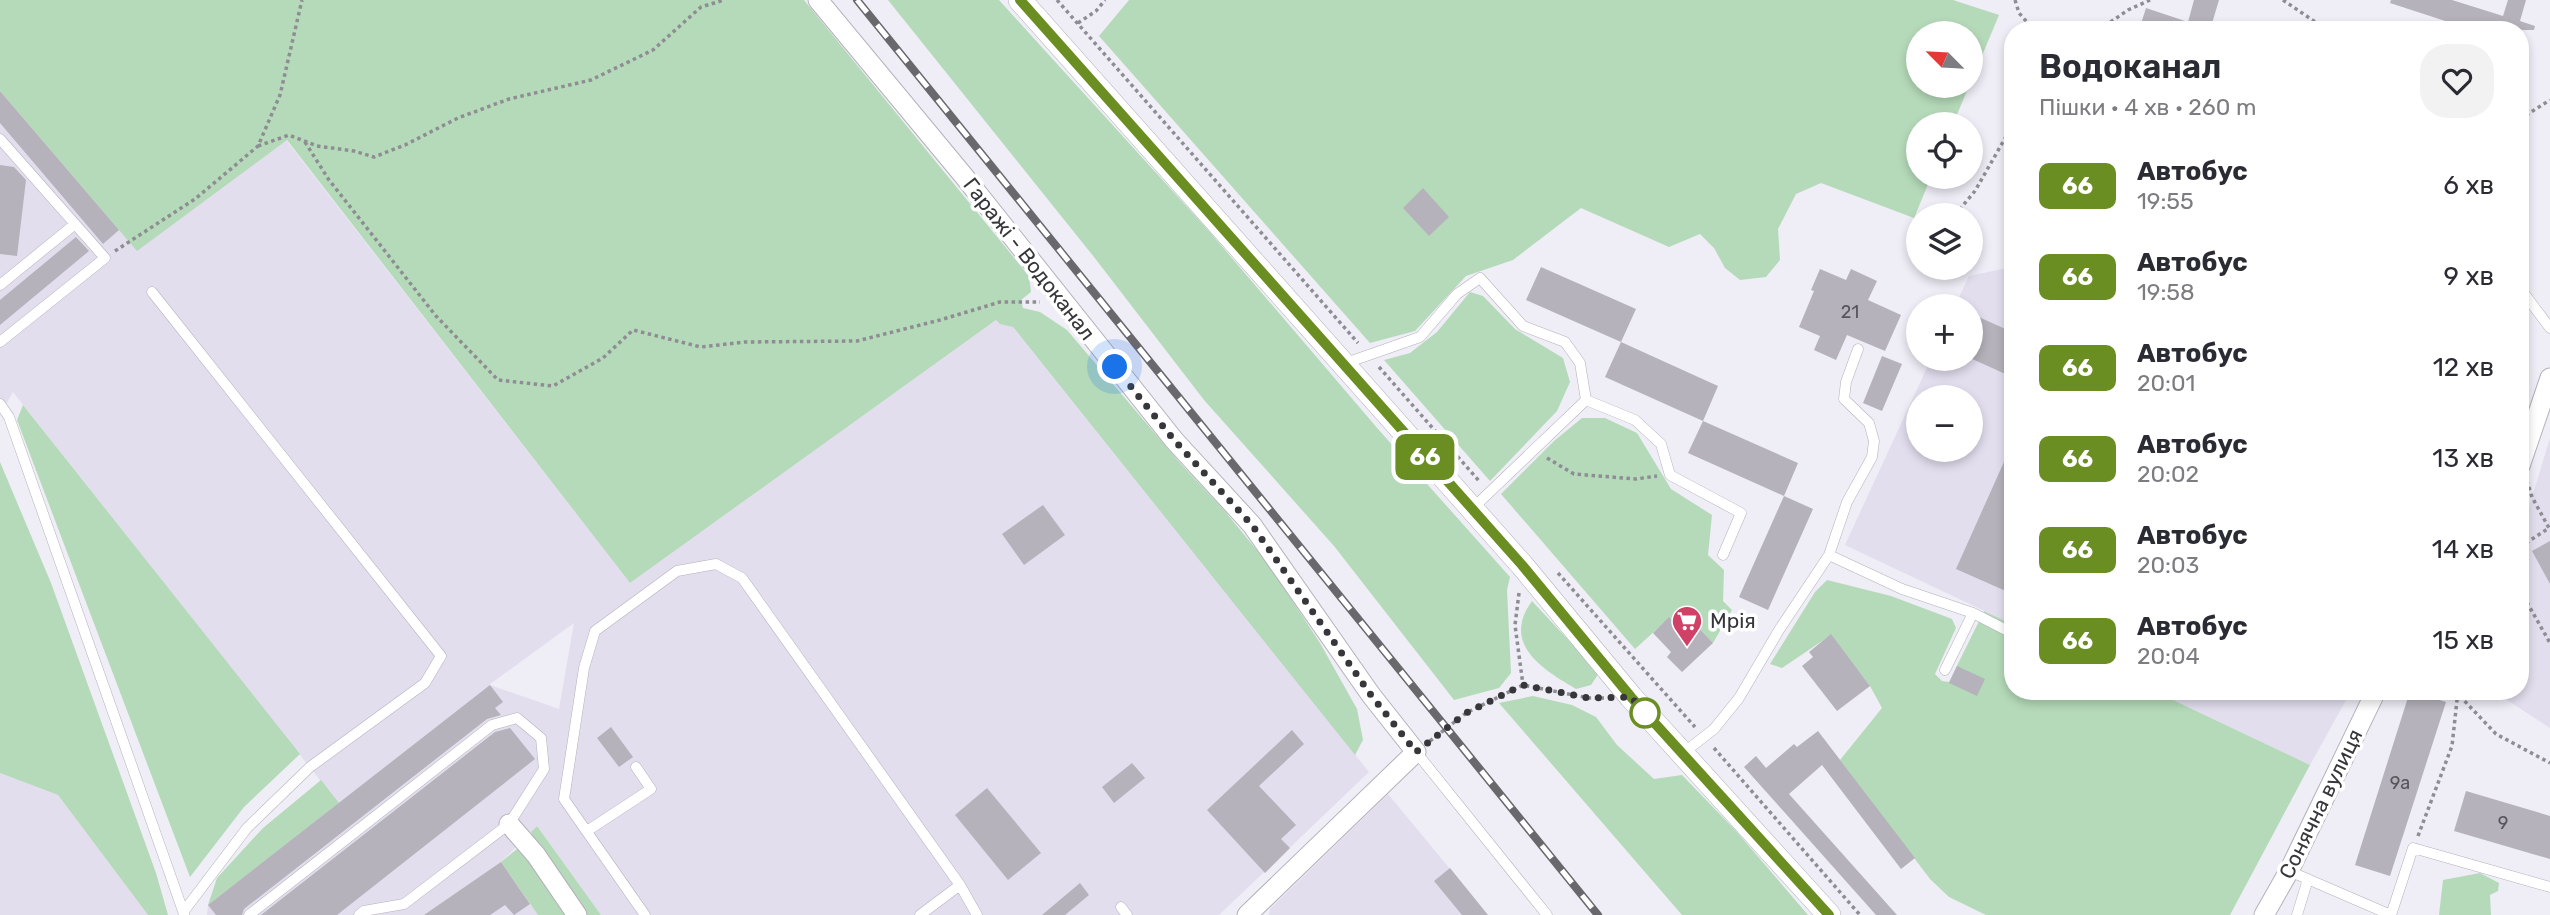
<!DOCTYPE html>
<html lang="uk">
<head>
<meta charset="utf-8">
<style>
  :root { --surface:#fff; --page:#f2f2f3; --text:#2b2b33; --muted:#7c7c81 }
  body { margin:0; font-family:Rubik,sans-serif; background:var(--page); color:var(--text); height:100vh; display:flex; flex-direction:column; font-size:26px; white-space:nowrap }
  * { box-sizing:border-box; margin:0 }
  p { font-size:23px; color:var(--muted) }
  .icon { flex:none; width:38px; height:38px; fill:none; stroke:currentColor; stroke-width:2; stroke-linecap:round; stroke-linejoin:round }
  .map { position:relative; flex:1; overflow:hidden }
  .side { position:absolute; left:2004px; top:21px; width:525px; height:679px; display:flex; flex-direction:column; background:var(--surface); border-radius:28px; box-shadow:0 4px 10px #0003 }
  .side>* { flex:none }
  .badge { padding:0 14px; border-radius:10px; font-size:24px; line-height:46px }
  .needle { width:46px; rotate:294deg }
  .fabs { position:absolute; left:1906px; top:21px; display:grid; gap:14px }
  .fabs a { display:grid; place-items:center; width:77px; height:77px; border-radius:50%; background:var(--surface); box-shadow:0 4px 10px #0003; font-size:35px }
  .you { position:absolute; width:35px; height:35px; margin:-18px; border:5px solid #fff; border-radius:50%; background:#1a73e8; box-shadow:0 0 0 10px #1a73e833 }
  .map>.badge { position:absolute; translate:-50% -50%; box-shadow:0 0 0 4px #fff }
  .round { display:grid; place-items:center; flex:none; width:74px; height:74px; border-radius:28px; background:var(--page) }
  .overview { display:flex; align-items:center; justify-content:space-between; height:119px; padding:0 35px }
  h1 { font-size:33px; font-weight:600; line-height:52px }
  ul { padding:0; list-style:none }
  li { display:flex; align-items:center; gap:21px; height:91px; padding:0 35px }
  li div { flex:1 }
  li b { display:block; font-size:26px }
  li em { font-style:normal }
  li .badge { min-width:77px; font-weight:700; text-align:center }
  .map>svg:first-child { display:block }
</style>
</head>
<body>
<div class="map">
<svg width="2550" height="915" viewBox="0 0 2550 915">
  <rect width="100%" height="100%" fill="#efedf6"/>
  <!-- built -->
  <path fill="#e2deee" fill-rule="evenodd" d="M0,91L137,250L286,140L630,583L1003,315L1369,772L1219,915H601L537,826L501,862L538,915H207L208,905L338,803L13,392L0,415ZM574,623L559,709L490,685V684Z
    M2012,267V624L1845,545L1931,359H1970V306H1955L1969,276ZM1918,397H1970V450H1918Z
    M2550,438V728L2493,691H2520V518L2529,507Z
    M2154,691H2351L2310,765Z
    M0,773L58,795L148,915H0Z
    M1388,794L1488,915H1269L1270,909Z"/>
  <!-- green -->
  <path fill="#b5dab9" d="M0,0H804L1029,276L1031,292L1021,300L1023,308L1040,312L1067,330L1181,464L1223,509L1269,565L1320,643L1357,709L1363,740L1355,755L1013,327L1000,324L996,320L630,583L287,140L137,251L0,91Z
    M888,0H999L1208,230L1378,429L1510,577L1507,590L1511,673L1499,688L1454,700L1334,546L1204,400L1094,257Z
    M1129,0H1953L1999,15L1971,82L1970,33H1918V86H1969L1953,124H1918V177H1931L1914,218L1821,183L1796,194L1778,229L1780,260L1766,277L1740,280L1725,268L1714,248L1700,234L1669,247L1581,208L1513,260L1466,276L1415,331L1370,343L1099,36Z
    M1470,292L1483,296L1515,329L1563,358L1570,382L1557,411L1490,481L1384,360L1410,353L1437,332Z
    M23,405L300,754L244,807L190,877L17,420Z
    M1582,418H1605L1637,433L1671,489L1712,515L1708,555L1724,570L1723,601L1732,610L1713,643L1697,626L1687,636L1669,618L1635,649L1501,494L1554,441Z
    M0,462L51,583L156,873L168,915H148L58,795L0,773Z
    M1827,580L1891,596L1952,619L1956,628L1935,674L1942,681L1949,682L1984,611L2012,624V691H2154L2310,765L2230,915H1986L1949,897L1930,879L1840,760L1882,708L1870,686L1831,635L1782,668L1770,664L1815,592Z
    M1532,601L1599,673L1591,685L1576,689C1542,669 1501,644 1532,601Z
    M1533,696L1572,705L1596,717L1617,745L1654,779L1682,775L1736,831L1808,915H1682L1499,703Z
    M321,780L339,803L208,905L217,878L263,828Z
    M537,826L601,915H586L535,844L531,832Z
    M517,849L525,852L567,915H538L501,862Z
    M2480,873L2499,883L2498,891L2490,895L2491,915H2439L2443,880Z"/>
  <!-- building -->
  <path fill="#b5b2bb" d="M2194,0H2219L2210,30H2139L2146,8L2188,22Z
    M2391,0H2452L2503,16L2508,0H2526L2520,21L2535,26L2534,30H2473L2390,3Z
    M0,91L119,230L103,244L0,123Z
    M0,165L14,167L26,180L17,256L0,254Z
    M1423,188L1449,217L1429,236L1403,208Z
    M76,237L89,251L0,325V300Z
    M1541,267L1636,309L1621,342L1526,300Z
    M1820,269L1846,280L1851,269L1877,281L1868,300L1901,315L1885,351L1847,335L1836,360L1814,350L1820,336L1799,327L1814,291L1811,290Z
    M1970,313L2012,332V377L1970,358Z
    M1621,342L1718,386L1703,421L1605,377Z
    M1882,356L1902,364L1882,411L1863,403Z
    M1703,421L1798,463L1784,496L1688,453Z
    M2012,444V583L2008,592L1956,569Z
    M1784,496L1813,509L1768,610L1739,597Z
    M1043,505L1065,535L1024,565L1002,534Z
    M2550,541V584L2532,551Z
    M1669,617L1687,636L1697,626L1713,643L1682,672L1667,657L1671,652L1653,633Z
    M1831,634L1870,686L1837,711L1802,666L1813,657L1809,652Z
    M1957,666L1985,679L1977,696L1949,683Z
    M490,685L503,702L495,708L501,715L487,719L244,909L242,915H216L208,905Z
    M2410,691L2446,702L2390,876L2355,865Z
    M611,727L633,757L619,767L597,738Z
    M510,728L535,759L337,915H261L495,732Z
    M1292,730L1304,744L1259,786L1296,825L1281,839L1290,848L1265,873L1207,810Z
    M1818,731L1915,858L1901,869L1822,765L1789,794L1897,915H1876L1744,767L1756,756L1766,768L1794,744L1797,747Z
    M1132,763L1145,778L1114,803L1102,787Z
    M987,788L1041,853L1008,880L955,815Z
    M2466,791L2550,816V859L2454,831Z
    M501,862L530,904L514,915L505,905L490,915H424Z
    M1450,868L1488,915H1462L1434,881Z
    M1080,883L1089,895L1065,915H1042Z"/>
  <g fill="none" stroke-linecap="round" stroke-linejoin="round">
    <!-- service casing -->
    <g stroke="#b4b1ba" stroke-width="11">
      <path id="service" d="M0,139L105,258L0,342
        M0,285L75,224
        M2520,288L2550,328
        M152,292L441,656L425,683L310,767L247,828L184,911
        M1343,364L1420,337L1457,294L1480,278L1523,326L1565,342L1580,363L1586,400
        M0,404L9,417L184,914
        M1472,509L1586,400L1635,420L1661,444L1670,475L1741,513L1723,555
        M1829,555L1902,589L1973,613L1945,670
        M1973,613L2012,633
        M1416,752L1547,915
        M1682,754L1714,729L1739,698L1779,630L1829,555L1847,502L1872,457L1874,441L1869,423L1844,399L1846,382L1858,349
        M587,831L651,789L636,767
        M2289,871L2391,915L2413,848L2550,887
        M960,885L977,915
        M1121,907L1127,915
        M249,915L492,725L517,718L541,738L544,769L509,824L404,904L364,911L359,915
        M645,915L564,799L584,668L595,631L677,571L716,564L742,578L960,885L920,915
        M2297,915L2308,879"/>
    </g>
    <!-- minor casing -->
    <g stroke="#b4b1ba" stroke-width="21">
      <path id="minor" d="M818,0L963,175L1174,440L1252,525L1371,695L1416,752L1247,915
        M2520,466L2550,378
        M509,824L536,855L577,915
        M2264,915L2289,871L2376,691"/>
    </g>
    <!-- tertiary casing -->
    <g stroke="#b4b1ba" stroke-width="24">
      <path id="tertiary" d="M1020,0L1522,565L1631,697L1829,915"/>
    </g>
    <!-- path -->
    <path stroke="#8e8d93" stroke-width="3.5" stroke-dasharray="3.5 3.5" stroke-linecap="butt" d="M1057,0L1358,343
      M2015,0L2019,13L2034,30
      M2283,0L2327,30
      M1078,23L1096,11L1105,0
      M2099,30L2128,10L2150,0
      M2520,119L2550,100
      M305,142L329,180L436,316L498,380L553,386L603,358L633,330L701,347L745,342L857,341L940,320L1000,302H1040
      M258,146L289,135L317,146L354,151L374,157L405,145L458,118L509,99L591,80L653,50L701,7L724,0
      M1955,215L1975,191L2012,126
      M115,251L195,199L258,146L280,95L302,0
      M1379,367L1480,482
      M1547,458L1574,474L1636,479L1657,476
      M2520,547L2549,528L2532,497L2527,481
      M1558,573L1695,727
      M2520,590L2550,643
      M1519,593L1515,625L1523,685
      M2455,691L2496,734L2550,763
      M1430,741L1466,713L1523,685L1589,698H1604
      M1714,748L1860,915
      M2418,836L2452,746L2458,691"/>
    <!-- service -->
    <use href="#service" stroke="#fff" stroke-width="10"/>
    <!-- minor -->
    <use href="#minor" stroke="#fff" stroke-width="19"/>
    <!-- tertiary -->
    <use href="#tertiary" stroke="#fff" stroke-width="23"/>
    <!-- rail casing -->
    <g stroke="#69686d" stroke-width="8">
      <path id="rail" d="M857,0L1598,915"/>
    </g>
    <!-- rail -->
    <use href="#rail" stroke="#fff" stroke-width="5" stroke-dasharray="16" stroke-linecap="butt"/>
  </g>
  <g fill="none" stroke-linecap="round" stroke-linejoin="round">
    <!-- line casing -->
    <g stroke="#fff" stroke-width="16">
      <path id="line" d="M1020,0L1522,565L1631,697L1829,915"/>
    </g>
    <!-- line -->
    <use href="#line" stroke="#6b8e23" stroke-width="10"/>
    <!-- walk -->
    <path stroke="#37363a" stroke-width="7" stroke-dasharray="0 12.6" d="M1115,367L1174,440L1252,525L1371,695L1416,752L1466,713L1523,685L1589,698L1631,697L1648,716L1645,713"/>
  </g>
  <!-- icons -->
  <defs>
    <g id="supermarket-pin" transform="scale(1.575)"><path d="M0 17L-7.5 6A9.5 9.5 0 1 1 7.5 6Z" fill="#d04168" stroke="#fff"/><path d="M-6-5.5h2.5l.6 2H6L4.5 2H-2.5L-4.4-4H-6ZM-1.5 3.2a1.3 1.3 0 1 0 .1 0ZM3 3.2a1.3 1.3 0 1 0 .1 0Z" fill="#fff"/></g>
  </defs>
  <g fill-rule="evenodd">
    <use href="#supermarket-pin" x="1687" y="621"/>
  </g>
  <!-- markers -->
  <circle fill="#fff" stroke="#6b8e23" stroke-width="3.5" cx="1645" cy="713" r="14"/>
  <g text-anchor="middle" stroke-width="7" stroke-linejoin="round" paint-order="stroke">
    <!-- number labels -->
    <g font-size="18" fill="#56555a">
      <text x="1850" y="318">21</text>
      <text x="2400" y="789">9а</text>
      <text x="2503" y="829">9</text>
    </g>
    <!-- street labels -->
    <g font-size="21" fill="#37363a" stroke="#fff">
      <text transform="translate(1029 259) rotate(52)" y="7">Гаражі - Водоканал</text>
      <text transform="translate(2321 804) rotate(-64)" y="7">Сонячна вулиця</text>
    </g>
    <!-- poi labels -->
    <g font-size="21" fill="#37363a" stroke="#fff" text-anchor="start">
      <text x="1710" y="628">Мрія</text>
    </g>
  </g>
</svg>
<div class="fabs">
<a><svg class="needle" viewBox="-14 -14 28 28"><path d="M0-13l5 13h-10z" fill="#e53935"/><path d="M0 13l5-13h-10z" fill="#7c7c81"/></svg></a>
<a><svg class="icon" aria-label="locate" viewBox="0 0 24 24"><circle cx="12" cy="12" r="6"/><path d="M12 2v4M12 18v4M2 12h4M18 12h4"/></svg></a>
<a><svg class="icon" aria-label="layers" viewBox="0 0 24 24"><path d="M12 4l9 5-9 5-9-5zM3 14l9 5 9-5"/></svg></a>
<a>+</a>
<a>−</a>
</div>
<div class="you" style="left:1115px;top:367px"></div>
<b class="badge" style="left:1425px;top:457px;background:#6b8e23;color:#fff">66</b>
<section class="side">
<div class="overview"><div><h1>Водоканал</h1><p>Пішки · 4 хв · 260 m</p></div><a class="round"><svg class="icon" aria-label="heart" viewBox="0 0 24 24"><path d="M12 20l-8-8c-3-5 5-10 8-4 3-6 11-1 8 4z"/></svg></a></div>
<ul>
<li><span class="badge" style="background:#6b8e23;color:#fff">66</span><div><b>Автобус</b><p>19:55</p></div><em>6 хв</em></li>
<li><span class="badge" style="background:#6b8e23;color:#fff">66</span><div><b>Автобус</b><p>19:58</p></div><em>9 хв</em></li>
<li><span class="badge" style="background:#6b8e23;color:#fff">66</span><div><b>Автобус</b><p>20:01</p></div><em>12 хв</em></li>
<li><span class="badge" style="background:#6b8e23;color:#fff">66</span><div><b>Автобус</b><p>20:02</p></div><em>13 хв</em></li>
<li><span class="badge" style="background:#6b8e23;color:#fff">66</span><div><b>Автобус</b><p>20:03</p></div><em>14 хв</em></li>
<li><span class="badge" style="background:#6b8e23;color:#fff">66</span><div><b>Автобус</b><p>20:04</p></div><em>15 хв</em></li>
</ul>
</section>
</div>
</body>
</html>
